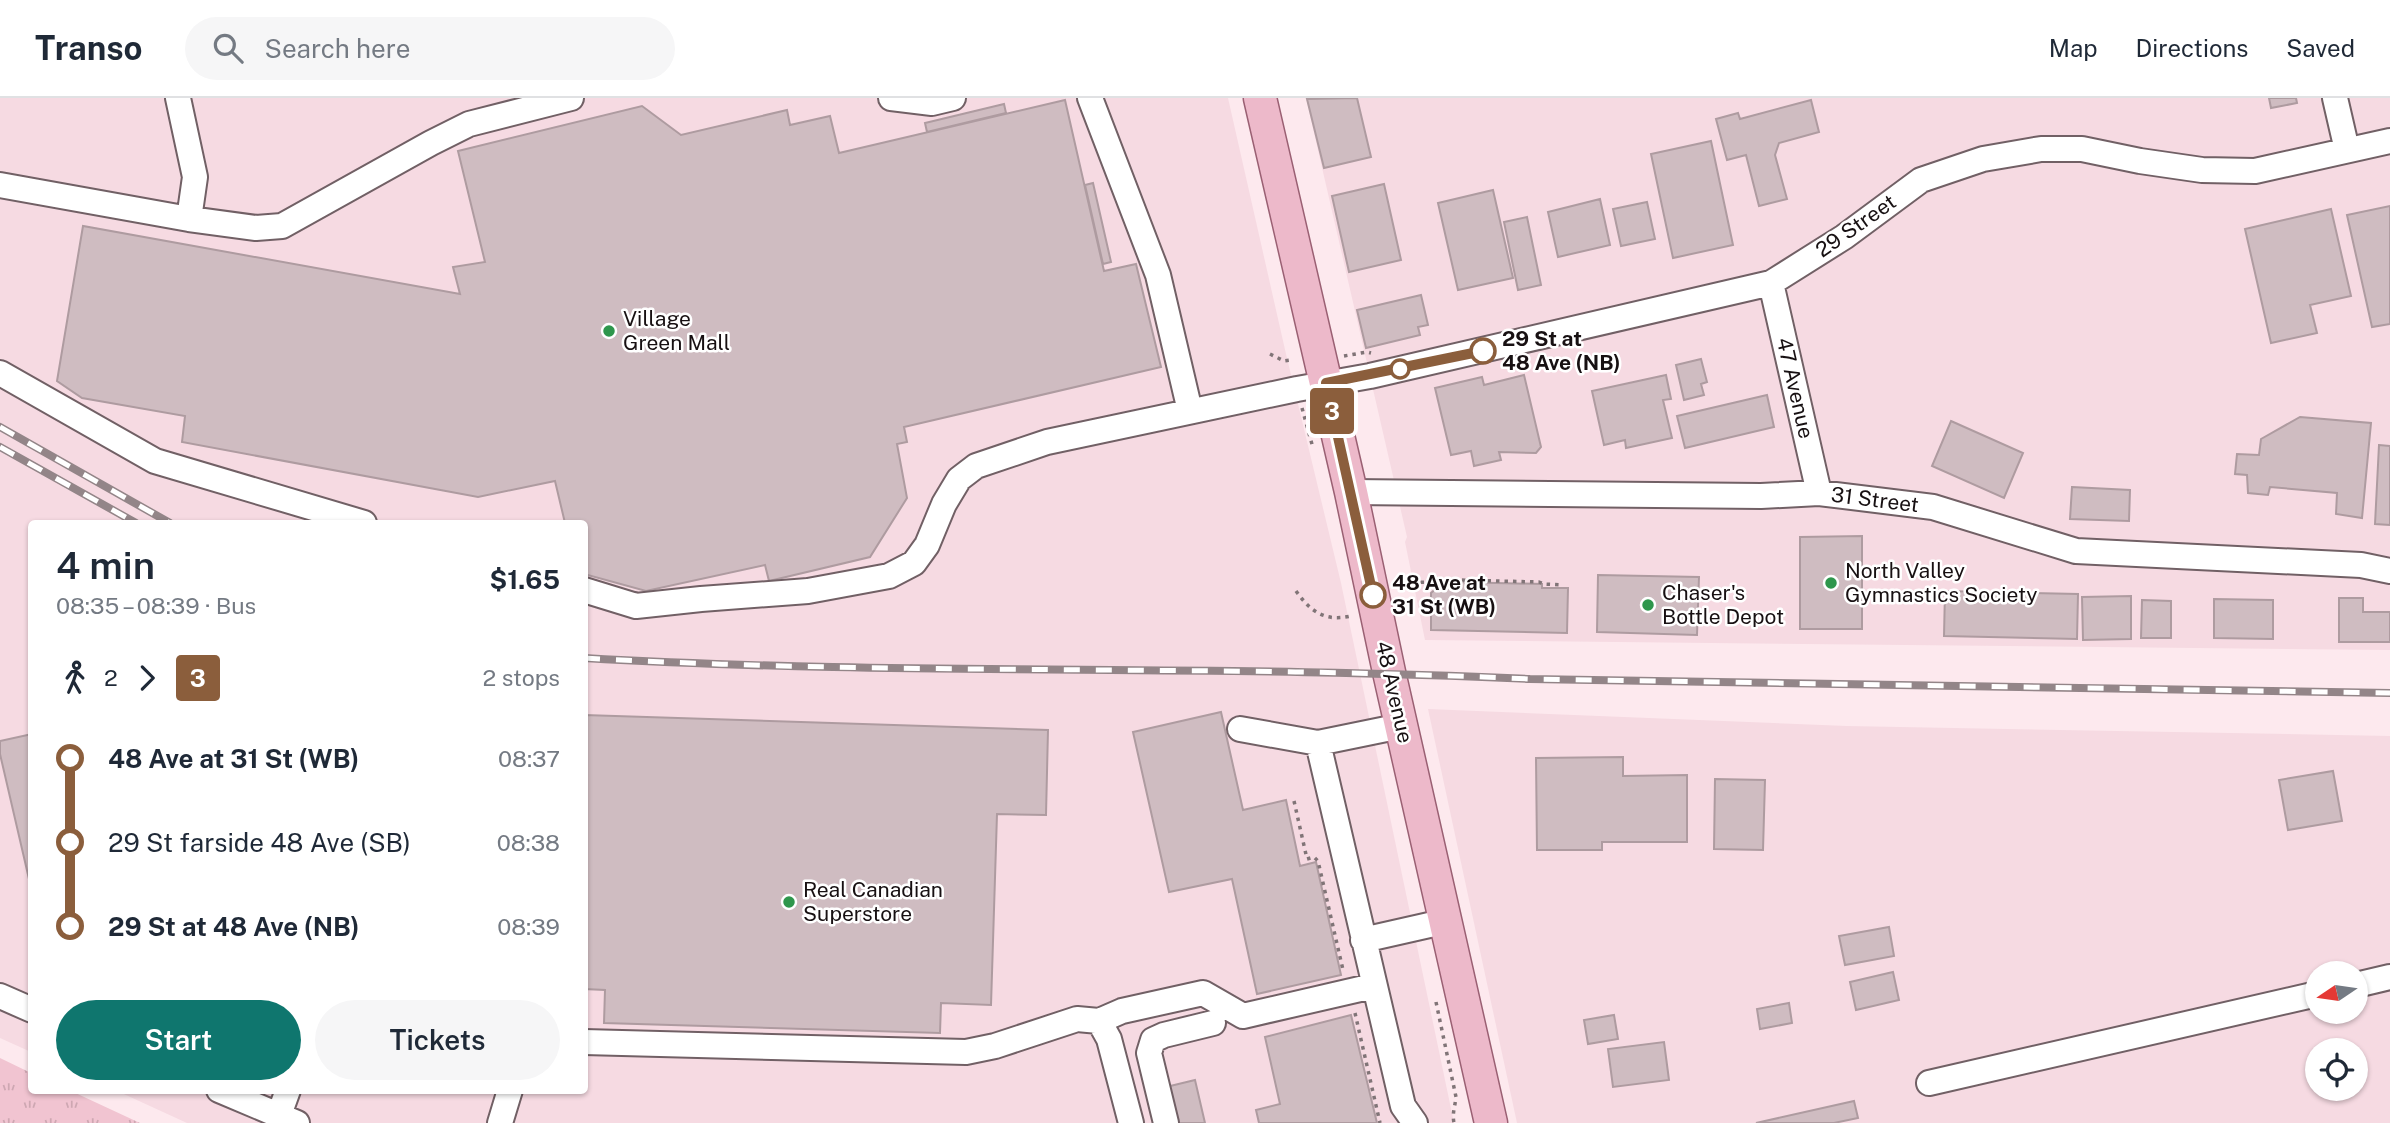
<!DOCTYPE html>
<html lang="en">
<head>
<meta charset="utf-8">
<style>
  :root { --surface:#fff; --page:#f6f6f7; --text:#1f2937; --muted:#747a83; --line:#e0e1e3; --accent:#0f766e }
  body { margin:0; font-family:"Public Sans",sans-serif; background:var(--page); color:var(--text); height:100vh; display:flex; flex-direction:column; font-size:26px; white-space:nowrap }
  * { box-sizing:border-box; margin:0 }
  p { font-size:23px; color:var(--muted) }
  .icon { flex:none; width:38px; height:38px; fill:none; stroke:currentColor; stroke-width:2; stroke-linecap:round; stroke-linejoin:round }
  .map { position:relative; flex:1; overflow:hidden }
  .side { position:absolute; left:28px; top:422px; width:560px; height:574px; display:flex; flex-direction:column; background:var(--surface); border-radius:7px; box-shadow:0 2px 5px #0004 }
  .side>* { flex:none }
  .badge { padding:0 14px; border-radius:5px; font-size:24px; line-height:46px }
  .needle { width:46px; rotate:257deg }
  .tools { position:absolute; left:2305px; top:863px; display:grid; gap:14px }
  .tools a { display:grid; place-items:center; width:63px; height:63px; border-radius:50%; background:var(--surface); box-shadow:0 2px 5px #0004; font-size:35px }
  .map>.badge { position:absolute; translate:-50% -50%; box-shadow:0 0 0 4px #fff }
  .legs { display:flex; align-items:center; gap:10px; height:77px; padding:0 28px; font-size:23px }
  .legs p { margin-inline-start:auto }
  .headline { display:flex; align-items:center; justify-content:space-between; height:119px; padding:0 28px }
  h1 { font-size:38px; font-weight:600; line-height:52px }
  .cta { display:flex; gap:14px; margin-top:auto; padding:14px 28px }
  .cta a { flex:1; height:80px; border-radius:42px; background:var(--accent); color:#fff; font-size:28px; font-weight:600; line-height:80px; text-align:center }
  .cta a+a { background:var(--page); color:var(--text) }
  ul { padding:0 28px; list-style:none }
  li { display:flex; align-items:center; gap:24px; height:84px; font-size:26px }
  li i { display:grid; place-items:center; width:10px; height:100%; margin:0 9px; background:currentColor }
  li i::after { content:''; width:18px; height:18px; margin:-9px; border:5px solid; border-radius:50%; background:var(--surface) }
  li p { margin-inline-start:auto }
  li:first-child i { background:linear-gradient(#0000 50%,currentColor 0) }
  li:last-child i { background:linear-gradient(currentColor 50%,#0000 0) }
  header { display:flex; align-items:center; gap:42px; box-sizing:border-box; height:98px; padding:0 35px; background:var(--surface); border-bottom:2px solid var(--line) }
  header strong { font-size:33px }
  nav { display:flex; gap:38px; margin-inline-start:auto; font-size:24px }
  .search { width:490px; height:63px; background:var(--page); display:flex; align-items:center; gap:18px; box-sizing:border-box; padding:0 24px; border-radius:38px; color:var(--muted); font-size:26px }
  .map>svg:first-child { display:block }
</style>
</head>
<body>
<header>
<strong>Transo</strong>
<div class="search"><svg class="icon" aria-label="search" viewBox="0 0 24 24"><circle cx="10" cy="10" r="6"/><path d="M15 15l6 6"/></svg>Search here</div>
<nav><a>Map</a><a>Directions</a><a>Saved</a></nav>
</header>
<div class="map">
<svg width="2390" height="1025" viewBox="0 0 2390 1025">
  <defs>
    <pattern id="grass-tufts" width="24" height="20" patternUnits="userSpaceOnUse" patternTransform="scale(1.75)"><rect width="24" height="20" fill="#f1c4d1"/><path d="M3 7l-1-3M5 7V3M7 7l1-3M15 17l-1-3M17 17v-4M19 17l1-3" fill="none" stroke="#cea7b2"/></pattern>
  </defs>
  <rect width="100%" height="100%" fill="#fde9ee"/>
  <!-- built -->
  <path fill="#f6dae2" fill-rule="evenodd" d="M0,0H1228L1286,256L1341,485L1454,1025H187L115,992H584V425H32L31,954L0,940Z
    M1306,0H2390V552L1425,542L1405,444L1407,439Z
    M1428,611L1847,628L2390,638V1025H1517ZM2317,875H2356V914H2317ZM2317,952H2356V990H2317Z"/>
  <!-- grass -->
  <path fill="url(#grass-tufts)" d="M0,960L31,975L32,992H69L140,1025H0Z"/>
  <!-- building -->
  <path fill="#cfbcc1" stroke="#ae9ba0" stroke-width="2" d="M1357,0L1371,59L1324,70L1307,1Z
    M2269,0H2296L2297,5L2271,10Z
    M1065,2L1104,173L1136,166L1161,269L904,329L907,344L897,346L907,400L870,459L769,483L765,467L646,493L584,476V425H565L555,383L478,399L182,344L185,318L82,300L57,283L83,128L460,196L453,169L485,164L458,53L642,8L681,37L787,12L790,27L830,18L839,55Z
    M1811,2L1819,34L1779,45L1775,57L1787,101L1759,108L1746,57L1727,62L1716,21L1738,15L1740,21Z
    M1004,6L1006,15L927,34L925,25Z
    M1711,43L1733,147L1673,160L1651,56Z
    M1093,85L1111,164L1103,166L1085,87Z
    M1384,86L1401,162L1349,174L1332,98Z
    M1493,92L1513,180L1458,192L1438,105Z
    M1600,101L1610,147L1558,159L1548,114Z
    M1647,104L1655,141L1621,148L1613,111Z
    M2390,108V226L2372,229L2347,117Z
    M2331,111L2351,198L2310,207L2317,235L2271,245L2245,131Z
    M1527,119L1541,187L1518,192L1504,124Z
    M1421,197L1428,227L1418,229L1420,237L1366,250L1357,212Z
    M1701,261L1707,284L1701,286L1704,297L1684,302L1676,267Z
    M1524,277L1541,349L1536,355L1499,354L1501,362L1474,368L1471,353L1451,357L1435,290L1482,279L1484,287Z
    M1666,277L1671,301L1663,302L1672,340L1626,350L1625,342L1604,347L1592,293Z
    M1767,297L1774,329L1685,350L1677,318Z
    M2300,319L2371,325L2362,420L2336,416L2337,395L2270,389L2268,397L2248,395L2247,377L2235,376L2237,356L2259,357L2261,341Z
    M1951,323L2023,355L2004,400L1932,368Z
    M2379,347L2390,348V427L2375,426Z
    M2072,389L2130,392L2129,423L2070,421Z
    M1862,438V531H1800V439Z
    M1598,477L1699,479L1697,537L1597,534Z
    M1455,484L1542,486V490H1568L1567,535L1431,532V495L1439,488H1455Z
    M1945,493L2078,496L2077,541L1944,538Z
    M2131,498V541L2083,542L2082,499Z
    M2339,500H2363V514H2390V544H2339Z
    M2214,501L2273,502V541L2214,540Z
    M2142,502L2171,503V540H2141Z
    M1221,614L1243,712L1286,702L1300,768L1316,764L1341,877L1257,896L1232,781L1169,794L1133,634Z
    M584,617L1048,632L1046,717L997,716L991,907L941,905L940,935L604,925L605,892L584,891Z
    M32,636V794L0,656V643Z
    M1623,659V678L1687,677V744H1602V752H1537L1536,660Z
    M2333,673L2342,723L2288,732L2279,682Z
    M1715,681L1765,682L1763,752L1714,751Z
    M1889,829L1894,858L1845,867L1839,838Z
    M1893,874L1899,902L1856,912L1850,884Z
    M1789,905L1792,925L1760,931L1757,911Z
    M1351,917L1377,1025H1259L1256,1012L1280,1006L1265,939Z
    M1614,917L1618,941L1588,946L1584,922Z
    M1664,944L1669,982L1613,989L1608,951Z
    M1195,982L1205,1025H1175L1166,989Z
    M1854,1003L1858,1020L1834,1025H1756Z"/>
  <g fill="none" stroke-linecap="round" stroke-linejoin="round">
    <!-- minor casing -->
    <g stroke="#716065" stroke-width="28">
      <path id="minor" d="M178,0L195,79L189,121
        M891,0L932,5L953,0
        M1090,0L1158,177L1190,313
        M2335,0L2347,52
        M0,87L189,121L256,130L282,128L431,45L469,26L571,0
        M1771,185L1819,395
        M0,275L155,363L364,425
        M1351,394L1761,398L1819,395L1933,409L2076,453L2361,467L2390,473
        M584,492L636,508L701,501L808,493L889,478L914,465L927,447L944,406L959,381L976,368L1047,344L1297,291L1370,278L1771,185L1844,139L1921,82L1983,61L2041,51H2082L2140,63L2202,72L2255,73L2390,43
        M1240,631L1318,645L1401,628
        M1318,645L1403,1008L1415,1025
        M1363,842L1447,823
        M2356,887L2390,879
        M0,898L32,912
        M1099,923L1122,913L1203,895L1243,918L1373,888
        M584,944L966,954L995,948L1077,921L1099,923L1109,941L1131,1025
        M1929,985L2317,896
        M219,992L297,1025
        M279,1017L288,992
        M500,1025L510,992
        M1166,1025L1149,955L1153,942L1164,937L1213,925"/>
    </g>
    <!-- major casing -->
    <g stroke="#9a6073" stroke-width="35">
      <path id="major" d="M1260,0L1351,394L1389,574L1491,1025"/>
    </g>
    <!-- path -->
    <path stroke="#807477" stroke-width="3.5" stroke-dasharray="3.5 5" stroke-linecap="butt" d="M1270,256L1284,263L1291,262
      M1344,258L1367,254L1371,255
      M1302,310L1313,350
      M1412,484L1454,485L1458,482L1539,484L1544,486L1563,487
      M1296,493C1311,514 1325,524 1351,518
      M1294,703L1307,761L1314,759L1318,763L1343,872
      M1436,904L1456,999C1455,1009 1452,1015 1454,1025
      M1355,915L1380,1025"/>
    <!-- minor -->
    <use href="#minor" stroke="#fff" stroke-width="24"/>
    <!-- major -->
    <use href="#major" stroke="#edb9ca" stroke-width="32"/>
    <!-- rail casing -->
    <g stroke="#938588" stroke-width="8">
      <path id="rail" d="M0,329L170,425
        M0,349L136,425
        M584,560C899,578 1215,566 1530,581L2390,595"/>
    </g>
    <!-- rail -->
    <use href="#rail" stroke="#fff" stroke-width="5" stroke-dasharray="16" stroke-linecap="butt"/>
  </g>
  <g fill="none" stroke-linecap="round" stroke-linejoin="round">
    <!-- line-1 casing -->
    <g stroke="#fff" stroke-width="16">
      <path id="line-1" d="M1373,497L1326,285L1483,253"/>
    </g>
    <!-- line-1 -->
    <use href="#line-1" stroke="#8b5e3c" stroke-width="10"/>
  </g>
  <!-- markers -->
  <g fill="#2e964c" stroke="#fff" stroke-width="2.5">
    <circle cx="609" cy="233" r="7"/>
    <circle cx="1831" cy="485" r="7"/>
    <circle cx="1648" cy="507" r="7"/>
    <circle cx="789" cy="804" r="7"/>
  </g>
  <g fill="#fff" stroke="#8b5e3c" stroke-width="3.5">
    <circle cx="1483" cy="253" r="12"/>
    <circle cx="1400" cy="271" r="9"/>
    <circle cx="1373" cy="497" r="12"/>
  </g>
  <g text-anchor="middle" stroke-width="5" stroke-linejoin="round" paint-order="stroke">
    <!-- street labels -->
    <g font-size="21" fill="#171012" stroke="#fff">
      <text transform="translate(1856 128) rotate(-35)" y="7">29 Street</text>
      <text transform="translate(1795 290) rotate(77)" y="7">47 Avenue</text>
      <text transform="translate(1875 402) rotate(7)" y="7">31 Street</text>
      <text transform="translate(1394 594) rotate(77)" y="7">48 Avenue</text>
    </g>
    <!-- poi labels -->
    <g font-size="21" fill="#171012" stroke="#fff" text-anchor="start">
      <text x="623" y="228">Village<tspan x="623" dy="24">Green Mall</tspan></text>
      <text x="1845" y="480">North Valley<tspan x="1845" dy="24">Gymnastics Society</tspan></text>
      <text x="1662" y="502">Chaser's<tspan x="1662" dy="24">Bottle Depot</tspan></text>
      <text x="803" y="799">Real Canadian<tspan x="803" dy="24">Superstore</tspan></text>
    </g>
    <!-- stop labels -->
    <g font-size="21" font-weight="bold" fill="#171012" stroke="#fff" text-anchor="start">
      <text x="1502" y="248">29 St at<tspan x="1502" dy="24">48 Ave (NB)</tspan></text>
      <text x="1392" y="492">48 Ave at<tspan x="1392" dy="24">31 St (WB)</tspan></text>
    </g>
  </g>
</svg>
<div class="tools">
<a><svg class="needle" viewBox="-14 -14 28 28"><path d="M0-13l5 13h-10z" fill="#e53935"/><path d="M0 13l5-13h-10z" fill="#747a83"/></svg></a>
<a><svg class="icon" aria-label="locate" viewBox="0 0 24 24"><circle cx="12" cy="12" r="6"/><path d="M12 2v4M12 18v4M2 12h4M18 12h4"/></svg></a>
</div>
<b class="badge" style="left:1332px;top:313px;background:#8b5e3c;color:#fff">3</b>
<section class="side">
<div class="headline"><div><h1>4 min</h1><p>08:35 – 08:39 · Bus</p></div><b>$1.65</b></div>
<div class="legs"><svg class="icon" aria-label="walk" viewBox="0 0 24 24"><circle cx="13" cy="4" r="2"/><path d="M13 8l-2 6 4 7M11 14l-3 7M7 12l3-4h3l4 4"/></svg>2<svg class="icon" aria-label="forward" viewBox="0 0 24 24"><path d="M9 5l7 7-7 7"/></svg><b class="badge" style="background:#8b5e3c;color:#fff">3</b><p>2 stops</p></div>
<ul>
<li><i style="color:#8b5e3c"></i><b>48 Ave at 31 St (WB)</b><p>08:37</p></li>
<li><i style="color:#8b5e3c"></i><span>29 St farside 48 Ave (SB)</span><p>08:38</p></li>
<li><i style="color:#8b5e3c"></i><b>29 St at 48 Ave (NB)</b><p>08:39</p></li>
</ul>
<div class="cta"><a>Start</a><a>Tickets</a></div>
</section>
</div>
</body>
</html>
